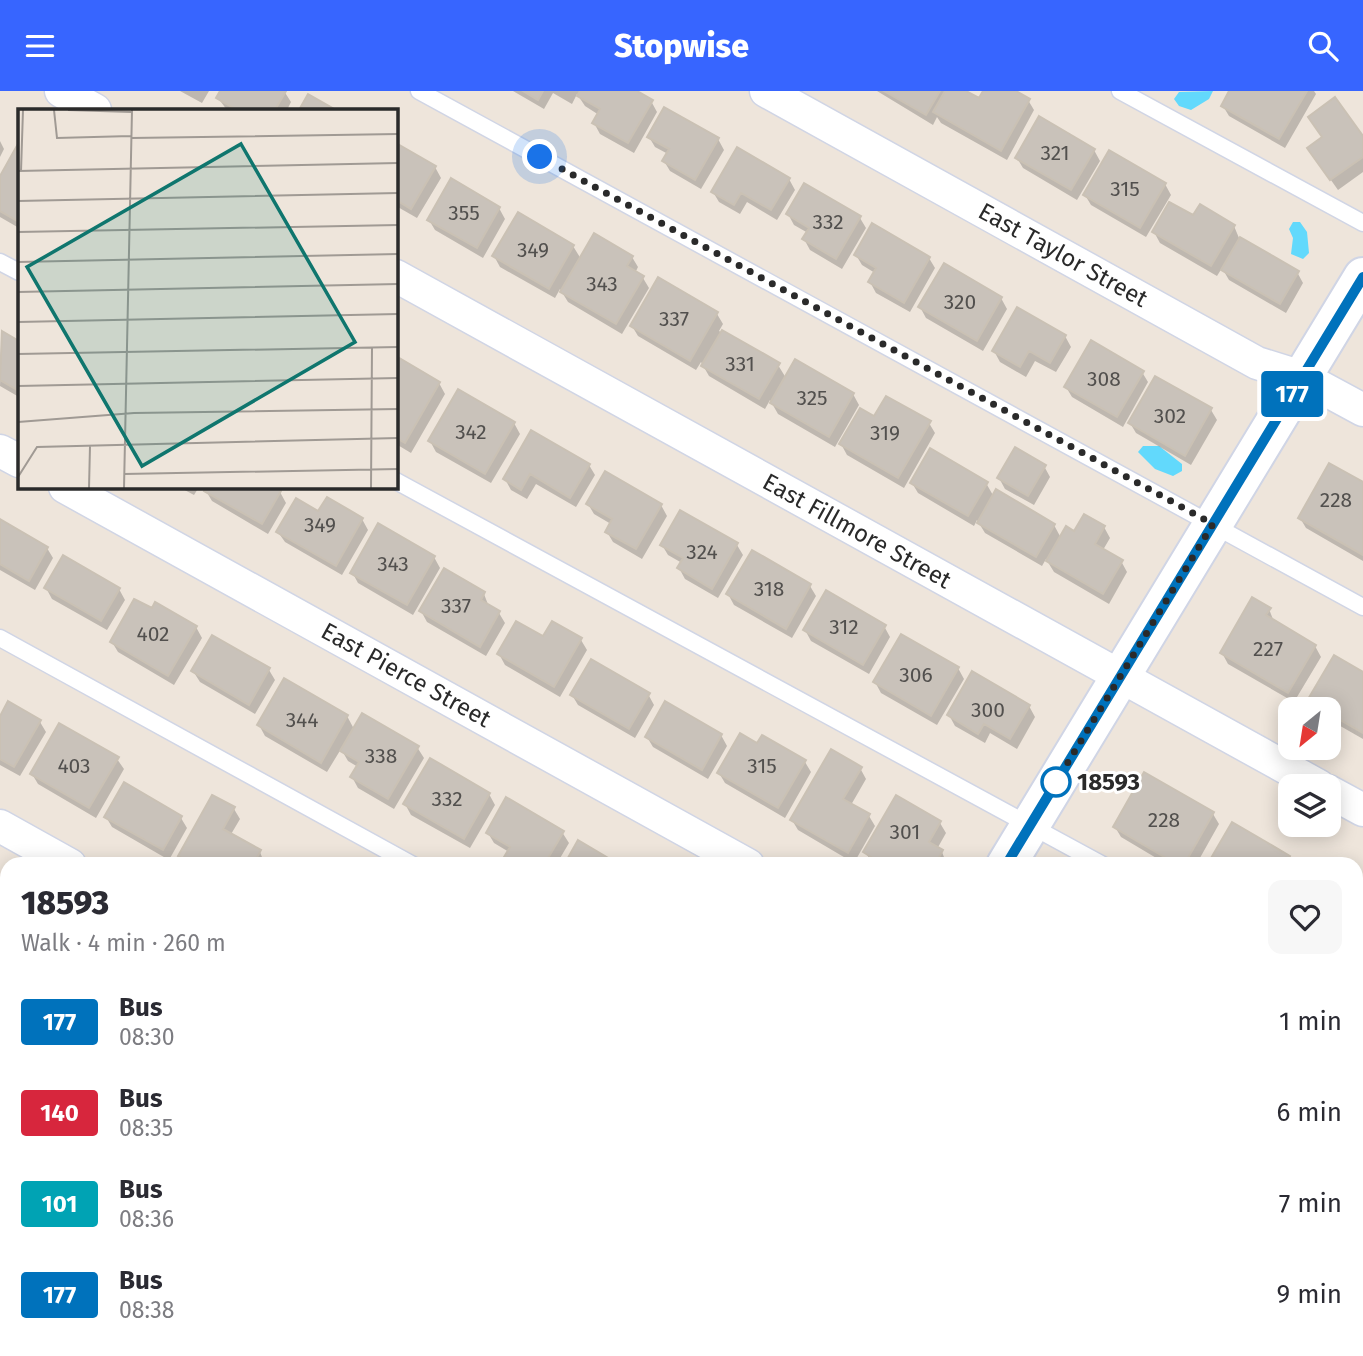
<!DOCTYPE html>
<html lang="en">
<head>
<meta charset="utf-8">
<style>
  :root { --surface:#fff; --page:#f7f7f7; --text:#2b2b33; --muted:#7c7c81; --accent:#3765ff }
  body { margin:0; font-family:"Fira Sans",sans-serif; background:var(--page); color:var(--text); height:100vh; display:flex; flex-direction:column; font-size:26px; white-space:nowrap }
  * { box-sizing:border-box; margin:0 }
  p { font-size:23px; color:var(--muted) }
  .icon { flex:none; width:38px; height:38px; fill:none; stroke:currentColor; stroke-width:2; stroke-linecap:round; stroke-linejoin:round }
  .map { position:relative; flex:1; overflow:hidden }
  .details { position:absolute; left:0px; top:766px; width:1363px; height:499px; display:flex; flex-direction:column; background:var(--surface); border-radius:21px 21px 0 0; box-shadow:0 4px 18px #0003 }
  .details>* { flex:none }
  .badge { padding:0 14px; border-radius:5px; font-size:24px; line-height:46px }
  .needle { width:46px; rotate:210deg }
  .fabs { position:absolute; left:1278px; top:606px; display:grid; gap:14px }
  .fabs a { display:grid; place-items:center; width:63px; height:63px; border-radius:14px; background:var(--surface); box-shadow:0 4px 18px #0003; font-size:35px }
  .you { position:absolute; width:35px; height:35px; margin:-18px; border:5px solid #fff; border-radius:50%; background:#1a73e8; box-shadow:0 0 0 10px #1a73e833 }
  .map>.badge { position:absolute; translate:-50% -50%; box-shadow:0 0 0 4px #fff }
  .round { display:grid; place-items:center; flex:none; width:74px; height:74px; border-radius:14px; background:var(--page) }
  .headline { display:flex; align-items:center; justify-content:space-between; height:119px; padding:0 21px }
  h1 { font-size:33px; font-weight:800; line-height:52px }
  ul { padding:0; list-style:none }
  li { display:flex; align-items:center; gap:21px; height:91px; padding:0 21px }
  li div { flex:1 }
  li b { display:block; font-size:26px }
  li em { font-style:normal }
  li .badge { min-width:77px; font-weight:700; text-align:center }
  header { display:flex; justify-content:space-between; align-items:center; height:91px; padding:0 21px; background:var(--accent); color:#fff; font-size:32px; font-weight:800 }
  .map>svg:first-child { display:block }
</style>
</head>
<body>
<header><svg class="icon" aria-label="menu" viewBox="0 0 24 24"><path d="M4 6h16M4 12h16M4 18h16"/></svg>Stopwise<svg class="icon" aria-label="search" viewBox="0 0 24 24"><circle cx="10" cy="10" r="6"/><path d="M15 15l6 6"/></svg></header>
<div class="map">
<svg width="1363" height="1265" viewBox="0 0 1363 1265">
  <rect width="100%" height="100%" fill="#eee5db"/>
  <!-- water -->
  <path fill="#62d9fc" d="M1213,0L1209,8L1191,19L1179,15L1174,8L1179,1Z
    M1293,131H1300L1307,141L1309,162L1303,168L1291,163L1293,147L1289,138Z
    M1143,355H1159L1182,373V380L1173,385L1155,378L1138,361Z"/>
  <!-- shadow -->
  <path fill="#0003" d="M180,0H209L202,12Z
    M222,0H284L291,11L287,19H227L218,7Z
    M513,0H634L651,10L657,21L634,62L600,43L594,32L599,24L585,15L577,3L572,13L553,2L544,18Z
    M877,0H962L979,10L985,0H1013L1028,9L1034,19L1007,69L941,32L937,26L933,34Z
    M1231,0H1314L1316,3L1285,57L1229,25L1223,15Z
    M649,46L718,48L724,59L701,98L670,80L664,70L668,63L655,56Z
    M1363,48V81L1338,99L1316,68Z
    M0,50L4,58L0,66Z
    M19,54V137L0,126V88Z
    M396,54L435,76L441,87L417,127L396,115Z
    M1094,59L1100,70L1077,109L1023,77L1017,67Z
    M789,88L795,99L777,129L747,111L740,123L719,111L713,101Z
    M1165,93L1171,104L1146,146L1091,114L1085,104Z
    M499,117L505,128L483,167L435,139L429,129Z
    M788,123L860,127L866,137L842,178L810,159L804,148L808,142L794,134Z
    M1194,127L1234,135L1239,147L1297,181L1303,192L1286,222L1229,189L1222,177L1217,185L1160,152L1154,141Z
    M573,155L581,168L632,166L638,176L635,182L643,187L649,197L622,243L568,211L560,198L555,207L500,176L494,165Z
    M856,164L929,167L935,177L910,221L876,202L870,191L875,182L862,174Z
    M1001,207L1007,218L983,260L926,227L920,216Z
    M717,223L723,233L719,240L778,274L786,287L853,303L859,314L835,356L778,323L770,309L765,318L709,285L701,271L696,279L638,245L632,235Z
    M2,242L19,252V306L0,295Z
    M1065,245L1071,256L1056,281L1035,270L1026,286L1000,271L994,260Z
    M396,267L439,292L445,303L411,362L396,353Z
    M1142,281L1148,291L1123,336L1072,306L1066,296Z
    M1211,319L1217,329L1191,374L1136,342L1130,332Z
    M875,328L929,332L935,342L904,397L847,364L841,353Z
    M514,332L520,343L491,392L436,361L430,350Z
    M532,341L589,374L595,384L576,416L536,393L527,408L511,399L505,388Z
    M1044,375L1050,386L1034,414L1005,398L999,387Z
    M912,392H986L994,406L1054,434L1061,447L1104,436L1110,447L1103,459L1121,470L1127,481L1109,513L1054,481L1046,468L1042,475L985,442L977,429L974,435L918,402Z
    M1363,393V470L1306,437L1300,427Z
    M179,396H199L194,404Z
    M208,396H270L280,401L286,412L268,443L212,410L206,400Z
    M588,413L661,414L667,425L642,468L613,451L607,441L611,433L594,423Z
    M362,428L368,439L342,484L285,451L278,441Z
    M0,430L47,457L53,467L35,499L0,479Z
    M662,454H737L743,464L718,507L685,488L679,477L682,472L668,464Z
    M434,466L440,477L413,524L358,492L352,481Z
    M810,495L816,505L792,547L734,514L728,503Z
    M46,497L119,498L125,509L107,539L52,508Z
    M484,503L489,516L499,522L505,532L486,565L427,531L421,520Z
    M1269,518L1274,531L1315,555L1321,566L1294,611L1228,573L1222,562Z
    M884,535L890,546L869,583L811,550L805,539Z
    M196,536L202,547L174,594L118,561L112,551Z
    M544,548L581,549L587,559L560,606L505,574L499,563Z
    M958,577L964,588L937,634L881,602L875,591Z
    M269,579L275,589L255,623L200,591L193,580Z
    M1363,583V648L1328,628V618H1314L1309,610Z
    M648,603L654,614L635,647L578,614L572,604Z
    M1029,615L1035,626L1017,658L990,642L985,652L955,635L949,624Z
    M347,625L354,638L417,656L424,667L394,718L358,697L352,686L358,676L348,670L341,658L327,681L265,645L259,634Z
    M0,628L40,631L46,641L20,685L0,674Z
    M721,644L727,655L708,688L653,656L647,646Z
    M758,654L805,671L811,681L785,727L725,692L719,682Z
    M117,668L124,678L96,727L38,693L32,683Z
    M860,677L866,688L851,714L869,725L875,735L854,772L798,739L792,729Z
    M124,694L181,727L187,737L169,769L112,736L106,726Z
    M489,703L495,714L470,757L411,724L405,713Z
    M234,718L240,728L230,745L260,761L265,774H185L180,765Z
    M1213,723L1219,733L1196,774H1168L1121,746L1115,736Z
    M940,732L946,742L937,758L942,761L947,774H874L865,761Z
    M562,741L569,752L556,774H505L509,761L494,752L488,742Z
    M1289,766L1293,774H1209Z
    M1356,799L1363,803V835L1356,847Z
    M0,810L7,814V873L0,868Z
    M1363,856V882L1356,872Z
    M1356,981L1363,987V1002L1356,1014Z
    M0,989L7,993V1028L0,1040Z
    M1356,1184L1363,1188V1220L1356,1231Z
    M7,1218V1258H65L61,1265L0,1263V1225Z
    M1363,1233V1250L1358,1241Z
    M379,1258H462L458,1265H388Z
    M1060,1258H1119L1115,1265H1067Z"/>
  <!-- building -->
  <path fill="#c9c2ba" stroke="#cac1b4" stroke-width="2" d="M220,0H286L275,19H237L216,7Z
    M523,0H543L538,9Z
    M580,0H637L653,9L628,52L592,32L600,18L577,5Z
    M884,0H940L926,24Z
    M945,0H966L979,7L983,0H1016L1030,8L1001,60L933,21Z
    M1229,0H1307L1279,48L1221,15Z
    M308,3L336,19H299Z
    M1335,6L1363,45V66L1330,89L1307,57L1322,46L1308,26Z
    M664,16L719,47L695,89L662,70L669,58L647,46Z
    M1039,25L1095,58L1071,99L1015,67Z
    M19,51V131L0,120V85Z
    M396,52L436,75L411,118L396,109Z
    M737,56L790,87L771,119L741,102L734,114L711,101Z
    M1109,59L1166,92L1140,137L1083,104Z
    M451,87L500,116L477,157L427,129Z
    M804,92L861,125L836,168L802,148L809,137L786,123Z
    M1169,111L1193,124L1200,113L1235,134L1211,175L1152,141Z
    M518,121L574,154L549,198L492,165Z
    M872,132L930,166L904,212L868,191L876,177L854,164Z
    M594,142L633,165L627,175L644,185L616,233L560,201Z
    M1240,146L1299,180L1280,213L1221,179Z
    M944,172L1002,206L977,250L918,216Z
    M658,186L718,221L690,270L630,235Z
    M1017,216L1066,244L1050,272L1029,260L1020,276L992,260Z
    M722,239L780,272L759,308L701,275Z
    M2,240L19,250V300L0,289Z
    M1091,249L1144,280L1117,326L1064,296Z
    M396,265L440,291L405,352L396,347Z
    M795,268L854,302L829,346L770,312Z
    M1155,285L1212,317L1185,365L1128,332Z
    M458,298L515,331L485,383L428,350Z
    M886,305L931,330L898,387L839,353L860,317L874,325Z
    M531,339L590,373L570,407L530,383L521,399L503,388Z
    M1015,356L1046,374L1028,405L997,387Z
    M930,357L988,391L968,425L910,392Z
    M1329,372L1363,391V464L1298,427Z
    M605,380L662,413L636,458L605,441L612,428L586,413Z
    M206,396H273L281,400L262,433L204,400Z
    M996,398L1055,433L1036,466L977,432Z
    M327,406L363,427L336,475L276,441L296,407L318,420Z
    M680,419L738,452L712,498L677,477L683,467L660,454Z
    M1084,423L1105,435L1095,453L1123,469L1103,503L1046,470L1066,435L1074,440Z
    M0,428L48,456L29,490L0,473Z
    M378,432L435,465L407,514L350,482Z
    M752,459L811,493L786,538L726,503Z
    M63,464L120,497L101,530L44,497Z
    M444,477L485,501L481,509L500,520L480,556L419,520Z
    M826,499L886,534L863,574L803,539Z
    M1252,506L1271,517L1266,524L1316,554L1288,602L1220,562Z
    M134,508L152,517L155,511L197,535L168,585L110,551Z
    M516,530L543,545L552,530L582,547L554,596L497,563Z
    M901,543L959,576L931,625L873,591Z
    M212,544L270,577L249,614L191,580Z
    M1334,564L1363,581V642L1328,622V618H1320L1307,610Z
    M591,568L650,602L629,638L570,604Z
    M972,580L1030,614L1010,648L984,633L978,643L947,624Z
    M284,587L348,624L321,672L257,634Z
    M8,610L41,629L14,676L0,668V625Z
    M665,610L722,643L702,679L645,646Z
    M362,622L419,655L388,708L350,686L359,671L340,660Z
    M59,632L119,666L89,717L30,683Z
    M740,642L757,652L762,644L806,669L778,717L717,682Z
    M831,658L862,676L843,708L870,723L848,762L790,729Z
    M430,667L490,702L464,748L403,713Z
    M1144,681L1214,721L1184,774H1178L1113,736Z
    M124,691L182,725L163,759L104,726Z
    M212,704L235,716L223,738L261,759L253,774H194L178,765Z
    M896,704L941,730L929,751L943,759L935,774H884L863,761Z
    M506,706L564,740L544,774L501,771L510,756L486,742Z
    M1232,731L1290,765L1285,774H1207Z
    M578,749L620,774H564Z
    M1356,797L1363,801V815L1356,827Z
    M0,808L7,812V854L1,863Z
    M1363,853V876L1356,872V864Z
    M0,987L7,991V1008L0,1020Z
    M1363,1018V1038L1356,1034Z
    M1356,1182L1363,1186V1200L1356,1211Z
    M4,1214L7,1216V1258H53L49,1265H14L0,1257V1221Z
    M69,1258H122L133,1265H65Z
    M387,1258H450L447,1265H399Z
    M792,1258H811L822,1265H788Z
    M1069,1258H1107L1103,1265H1065Z
    M1124,1258H1193L1205,1265H1120Z"/>
  <g fill="none" stroke-linecap="round" stroke-linejoin="round">
    <!-- lane casing -->
    <g stroke="#d0d5e5" stroke-width="19">
      <path id="lane" d="M419,0L1363,516
        M1120,0L1363,132
        M0,171L19,181
        M396,390L1103,774
        M0,547L413,774
        M1356,914L1363,917
        M0,937L7,941
        M595,1258L607,1265
        M1291,1258L1304,1265"/>
    </g>
    <!-- street casing -->
    <g stroke="#d0d5e5" stroke-width="35">
      <path id="street" d="M61,0L95,19
        M766,0L1257,272L1302,286L1363,319
        M396,185L1319,695
        M0,360L19,370
        M65,396L748,774
        M1328,700L1363,719
        M0,735L70,774
        M1356,1104L1363,1108
        M0,1120L7,1124
        M251,1258L264,1265
        M944,1258L957,1265"/>
    </g>
    <!-- secondary casing -->
    <g stroke="#d0d5e5" stroke-width="42">
      <path id="secondary" d="M1006,774L1363,186
        M707,1265L711,1258"/>
    </g>
    <!-- lane -->
    <use href="#lane" stroke="#fff" stroke-width="16"/>
    <!-- street -->
    <use href="#street" stroke="#fff" stroke-width="32"/>
    <!-- secondary -->
    <use href="#secondary" stroke="#fff" stroke-width="38"/>
  </g>
  <g fill="none" stroke-linecap="round" stroke-linejoin="round">
    <!-- line casing -->
    <g stroke="#fff" stroke-width="16">
      <path id="line" d="M1006,774L1363,186"/>
    </g>
    <!-- line -->
    <use href="#line" stroke="#0072bc" stroke-width="10"/>
    <!-- walk -->
    <path stroke="#2a2a2a" stroke-width="7" stroke-dasharray="0 12.6" d="M540,66L1213,433L1056,691"/>
  </g>
  <!-- markers -->
  <circle fill="#fff" stroke="#0072bc" stroke-width="3.5" cx="1056" cy="691" r="14"/>
  <g text-anchor="middle" stroke-width="6" stroke-linejoin="round" paint-order="stroke">
    <!-- number labels -->
    <g font-size="21" fill="#52504e">
      <text x="1055" y="69">321</text>
      <text x="1125" y="105">315</text>
      <text x="464" y="129">355</text>
      <text x="828" y="138">332</text>
      <text x="533" y="166">349</text>
      <text x="602" y="200">343</text>
      <text x="960" y="218">320</text>
      <text x="674" y="235">337</text>
      <text x="740" y="280">331</text>
      <text x="1104" y="295">308</text>
      <text x="812" y="314">325</text>
      <text x="1170" y="332">302</text>
      <text x="471" y="348">342</text>
      <text x="885" y="349">319</text>
      <text x="1336" y="416">228</text>
      <text x="320" y="441">349</text>
      <text x="702" y="468">324</text>
      <text x="393" y="480">343</text>
      <text x="769" y="505">318</text>
      <text x="456" y="522">337</text>
      <text x="844" y="543">312</text>
      <text x="153" y="550">402</text>
      <text x="1268" y="565">227</text>
      <text x="916" y="591">306</text>
      <text x="988" y="626">300</text>
      <text x="302" y="636">344</text>
      <text x="381" y="672">338</text>
      <text x="74" y="682">403</text>
      <text x="762" y="682">315</text>
      <text x="447" y="715">332</text>
      <text x="1164" y="736">228</text>
      <text x="905" y="748">301</text>
    </g>
    <!-- street labels -->
    <g font-size="24" fill="#2a2a2a" stroke="#fff">
      <text transform="translate(1063 164) rotate(29)" y="8">East Taylor Street</text>
      <text transform="translate(857 440) rotate(29)" y="8">East Fillmore Street</text>
      <text transform="translate(406 584) rotate(29)" y="8">East Pierce Street</text>
    </g>
    <!-- stop labels -->
    <g font-size="24" font-weight="bold" fill="#2a2a2a" stroke="#fff" text-anchor="start">
      <text x="1077" y="699">18593</text>
    </g>
  </g>
  <!-- overview -->
  <g transform="translate(18 18)">
    <rect width="380" height="380" fill="#eee5db"/>
    <path fill="none" stroke="#a09a94" stroke-width="2" d="M36,1L39,29L113,27M50,1L114,3M113,29L380,25M0,62L380,54M3,62L5,1M0,92L380,84M0,123L380,116M0,153L380,145M0,183L380,175M0,213L380,205M0,245L380,238M0,277L380,269M0,313L116,304L380,300M106,365L380,360M0,368L19,338L380,329M71,379L72,337M106,379L114,1M353,379L354,238"/>
    <path fill="#0f766e" fill-opacity="0.15" stroke="#0f766e" stroke-width="3.5" d="M223,35L337,233L124,357L9,158Z"/>
    <rect width="380" height="380" fill="none" stroke="#2a2a2a" stroke-width="3.5"/>
  </g>
</svg>
<div class="fabs">
<a><svg class="needle" viewBox="-14 -14 28 28"><path d="M0-13l5 13h-10z" fill="#e53935"/><path d="M0 13l5-13h-10z" fill="#7c7c81"/></svg></a>
<a><svg class="icon" aria-label="layers" viewBox="0 0 24 24"><path d="M12 4l9 5-9 5-9-5zM3 14l9 5 9-5"/></svg></a>
</div>
<div class="you" style="left:540px;top:66px"></div>
<b class="badge" style="left:1292px;top:303px;background:#0072bc;color:#fff">177</b>
<section class="details">
<div class="headline"><div><h1>18593</h1><p>Walk · 4 min · 260 m</p></div><a class="round"><svg class="icon" aria-label="heart" viewBox="0 0 24 24"><path d="M12 20l-8-8c-3-5 5-10 8-4 3-6 11-1 8 4z"/></svg></a></div>
<ul>
<li><span class="badge" style="background:#0072bc;color:#fff">177</span><div><b>Bus</b><p>08:30</p></div><em>1 min</em></li>
<li><span class="badge" style="background:#d7263d;color:#fff">140</span><div><b>Bus</b><p>08:35</p></div><em>6 min</em></li>
<li><span class="badge" style="background:#00a3b4;color:#fff">101</span><div><b>Bus</b><p>08:36</p></div><em>7 min</em></li>
<li><span class="badge" style="background:#0072bc;color:#fff">177</span><div><b>Bus</b><p>08:38</p></div><em>9 min</em></li>
</ul>
</section>
</div>
</body>
</html>
